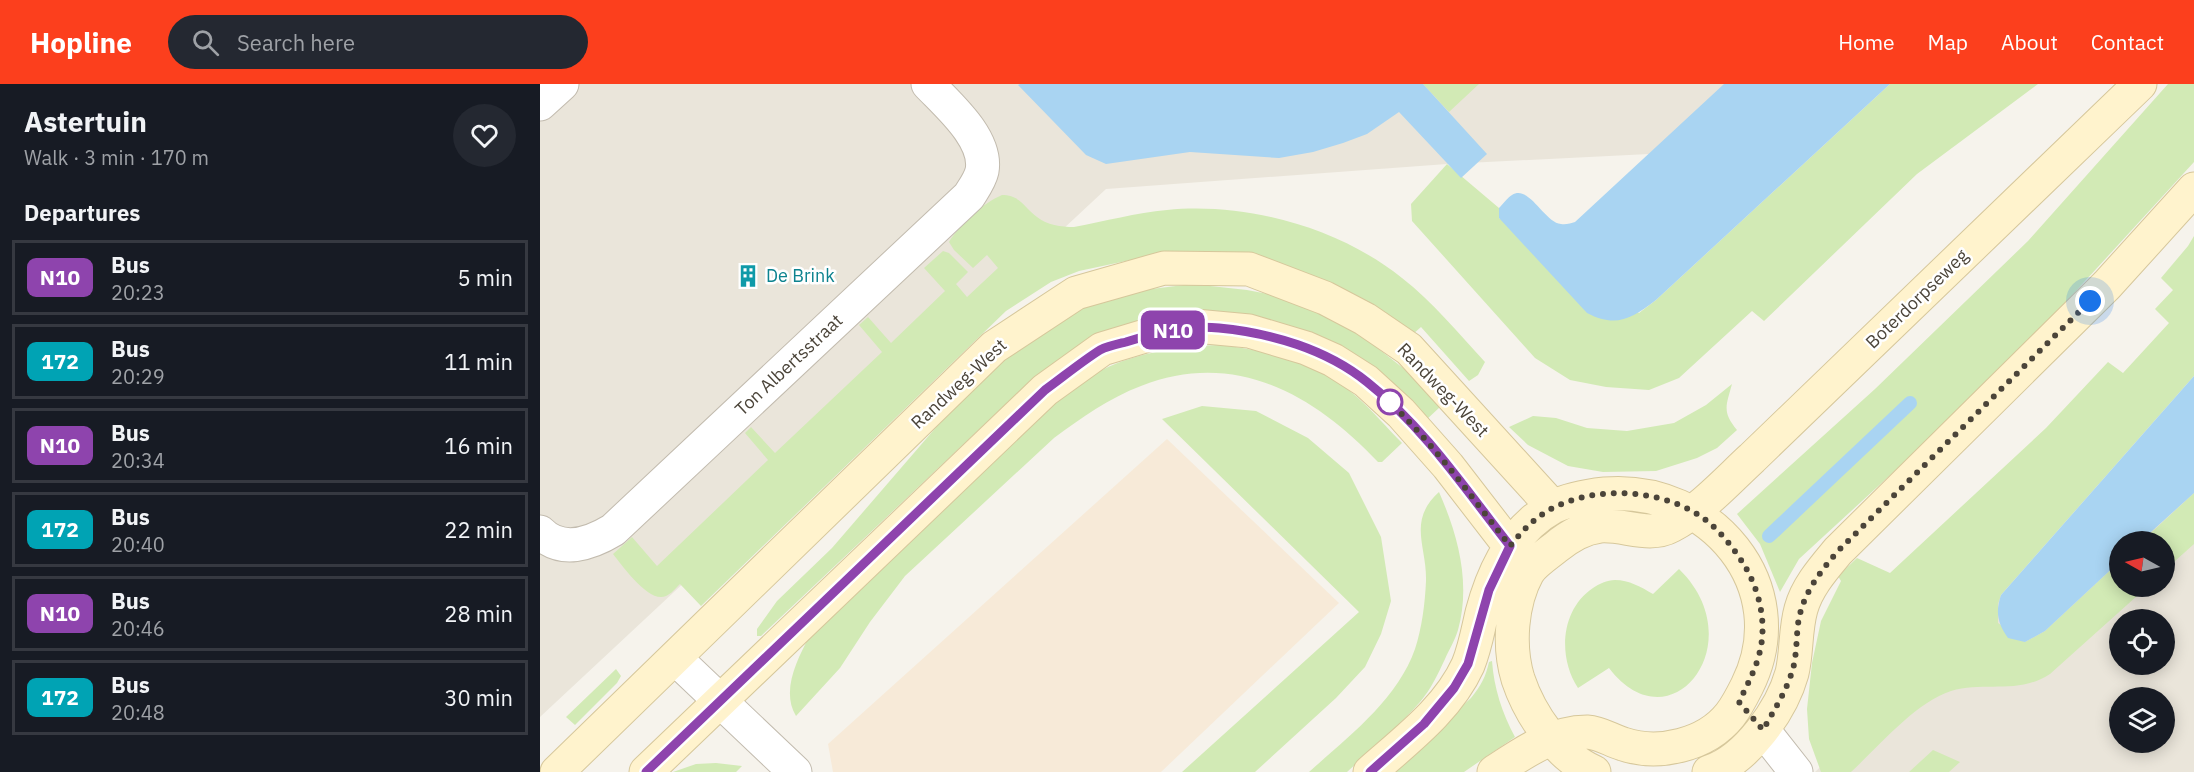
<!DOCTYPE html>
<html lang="en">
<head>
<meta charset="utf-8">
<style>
  :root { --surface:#171b24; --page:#242831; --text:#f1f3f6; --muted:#9ea1a6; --line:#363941; --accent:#fc3f1d }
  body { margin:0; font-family:"IBM Plex Sans",sans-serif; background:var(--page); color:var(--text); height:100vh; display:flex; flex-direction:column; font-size:22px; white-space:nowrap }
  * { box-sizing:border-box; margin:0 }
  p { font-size:20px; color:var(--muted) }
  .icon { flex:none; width:33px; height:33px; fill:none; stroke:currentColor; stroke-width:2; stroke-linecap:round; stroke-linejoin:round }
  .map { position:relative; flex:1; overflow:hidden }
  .drawer { display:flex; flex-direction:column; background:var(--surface); width:540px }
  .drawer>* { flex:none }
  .badge { padding:0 12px; border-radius:9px; font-size:21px; line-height:39px }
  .needle { width:39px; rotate:278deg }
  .fabs { position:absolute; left:1569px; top:447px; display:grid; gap:12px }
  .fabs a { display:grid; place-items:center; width:66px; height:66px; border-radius:50%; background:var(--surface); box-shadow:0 3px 15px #0003; font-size:30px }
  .you { position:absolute; width:30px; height:30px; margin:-15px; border:4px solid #fff; border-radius:50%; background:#1a73e8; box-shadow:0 0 0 9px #1a73e833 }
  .map>.badge { position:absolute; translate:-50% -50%; box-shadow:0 0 0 3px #fff }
  h2 { padding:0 24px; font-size:22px; line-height:54px }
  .round { display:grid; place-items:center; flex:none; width:63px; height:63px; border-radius:32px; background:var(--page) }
  .headline { display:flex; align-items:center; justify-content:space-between; height:102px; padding:0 24px }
  h1 { font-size:28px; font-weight:700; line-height:45px }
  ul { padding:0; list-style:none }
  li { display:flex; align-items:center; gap:18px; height:75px; margin:0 12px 9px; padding:0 12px; border:3px solid var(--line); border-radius:0px }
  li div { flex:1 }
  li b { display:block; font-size:22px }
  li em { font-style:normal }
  li .badge { min-width:66px; font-weight:700; text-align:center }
  header { display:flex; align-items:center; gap:36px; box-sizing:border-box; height:84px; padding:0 30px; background:var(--accent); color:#fff }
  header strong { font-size:28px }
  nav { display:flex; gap:33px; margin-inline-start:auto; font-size:21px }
  .search { width:420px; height:54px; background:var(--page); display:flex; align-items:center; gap:15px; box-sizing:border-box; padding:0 21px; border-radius:33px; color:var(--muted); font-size:22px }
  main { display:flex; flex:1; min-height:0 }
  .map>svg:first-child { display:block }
</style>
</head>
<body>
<header>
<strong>Hopline</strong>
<div class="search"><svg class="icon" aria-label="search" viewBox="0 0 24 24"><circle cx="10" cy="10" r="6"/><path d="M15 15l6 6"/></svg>Search here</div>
<nav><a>Home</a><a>Map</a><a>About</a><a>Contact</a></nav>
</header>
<main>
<section class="drawer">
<div class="headline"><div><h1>Astertuin</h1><p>Walk · 3 min · 170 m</p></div><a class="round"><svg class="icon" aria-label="heart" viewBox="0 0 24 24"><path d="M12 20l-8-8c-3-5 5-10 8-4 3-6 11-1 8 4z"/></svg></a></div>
<h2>Departures</h2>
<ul>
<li><span class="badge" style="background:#8e44ad;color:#fff">N10</span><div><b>Bus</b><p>20:23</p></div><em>5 min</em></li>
<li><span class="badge" style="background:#00a3b4;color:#fff">172</span><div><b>Bus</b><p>20:29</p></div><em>11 min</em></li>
<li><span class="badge" style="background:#8e44ad;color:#fff">N10</span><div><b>Bus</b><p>20:34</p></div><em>16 min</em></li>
<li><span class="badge" style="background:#00a3b4;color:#fff">172</span><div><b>Bus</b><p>20:40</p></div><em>22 min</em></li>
<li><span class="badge" style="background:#8e44ad;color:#fff">N10</span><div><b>Bus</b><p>20:46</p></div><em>28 min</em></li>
<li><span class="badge" style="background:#00a3b4;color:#fff">172</span><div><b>Bus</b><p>20:48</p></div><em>30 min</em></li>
</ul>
</section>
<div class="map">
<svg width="1654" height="688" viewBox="0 0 1654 688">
  <rect width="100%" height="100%" fill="#f6f3ec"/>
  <!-- residential -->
  <path fill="#eae5da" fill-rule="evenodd" d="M0,0H1186L1109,70L907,80L566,105L0,633Z
    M1654,328V688H1275ZM1580,458H1624V502H1580ZM1580,536H1624V580H1580ZM1580,614H1624V658H1580Z"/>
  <!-- commercial -->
  <path fill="#f7ead8" d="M627,355L799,519L621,688H293L288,660Z"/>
  <!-- green -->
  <path fill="#d2eab5" d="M883,0H939L909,28Z
    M1350,0H1498L1377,90L1224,237L1212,227L1139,294L1109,306L1066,303L1030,296L995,274L872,137L871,120L907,80L959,124V134L1099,229L1116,216Z
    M1628,0H1654V78L1460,290L1259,475L1240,508L1220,460L1197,430L1335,305L1488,157Z
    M462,111C480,111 484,123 497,133C507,141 521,143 534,143C565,137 596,129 627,126C707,118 800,144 862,194C893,218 918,249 945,278L938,291L929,297L881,243L872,251L832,221L809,208L761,188L600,174L539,187L511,198L466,227L161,522L140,500C136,504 131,510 126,512C109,520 82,481 73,470L92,453L117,482L228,376L205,349L211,343L235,369L342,268L319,241L328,233L351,259L405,207L384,184L403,167L409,169L428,188L416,200L427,213L458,184L447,171L433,184L414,166L409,158C420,140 443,119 462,111Z
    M1654,152V292L1461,511L1458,520V539L1485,558L1505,547L1579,478L1580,502L1607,503L1510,590C1478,611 1445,597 1411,607C1376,618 1339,662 1311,688H1281L1269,655L1267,625L1272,579L1281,537L1301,497L1298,492L1317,474L1350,489L1506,344L1568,278L1583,289L1629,239L1615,225L1633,206L1621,194L1648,162Z
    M652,200L707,206L739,212L808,241L863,284L900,323L885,337L739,241L529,269L487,300L221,552H217V545L237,517L292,464L411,326L489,249L571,210Z
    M681,261C729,267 780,279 817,313C833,327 847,344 862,359L842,378H838C774,310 694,265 601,302C569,314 541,334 514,354L365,492L330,538L300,584L256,632C241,607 257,576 269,553C322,501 376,449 429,397C470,357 510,312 562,286C598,268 641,262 681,261Z
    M1192,300C1186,322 1182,328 1197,346L1177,364L1157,374L1116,387L1063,388L1028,382L988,361L969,343L993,332L1016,334L1047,344L1087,347L1134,339L1166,321Z
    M662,322L716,327L768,354L809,389L841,453L851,517L841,550L825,583L796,614L715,688H642L819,528L622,335Z
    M899,408C918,451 931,499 918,546C915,556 909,566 905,575C898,590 891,605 880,618C858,643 832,665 807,688H769C808,653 857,616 875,565C882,544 885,519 886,497C887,462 867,437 899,408Z
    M1654,409V460L1625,486L1624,458H1601Z
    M1139,485C1214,558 1131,665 1069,584L1038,604C1018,574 1020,526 1053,504C1059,500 1067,496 1075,496C1089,496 1101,503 1113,510Z
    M952,577C954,604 962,629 975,653L924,688H850L931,614C941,602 946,592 949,578Z
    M76,585L81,592L77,599L35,641L26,633Z
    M1393,666L1420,678L1409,688H1369Z
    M176,679L202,682L196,688H133L156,680Z"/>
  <!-- water -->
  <path fill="#a9d4f2" d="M480,0H883L947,70L921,94L859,28L827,50L803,59L773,68L739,74L650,68L566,80L546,71L478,1Z
    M1184,0H1350L1116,216C1091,235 1076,244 1047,229L959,134V124C963,120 967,114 972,111C989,100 1004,138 1021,140C1026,141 1031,139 1035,138Z
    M1654,292V409L1601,457L1580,458L1579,478L1505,547L1485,558L1468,554C1458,540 1455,529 1461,511Z"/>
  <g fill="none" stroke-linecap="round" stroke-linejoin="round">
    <!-- stream -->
    <path stroke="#a9d4f2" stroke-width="14" d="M1229,452L1370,319"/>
    <!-- minor casing -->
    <g stroke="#c2bbae" stroke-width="35">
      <path id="minor" d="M0,20L22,0
        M0,448C21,470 50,460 73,446L429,112C434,104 440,96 442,87C448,55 408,21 388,0
        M135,574L255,688"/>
    </g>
    <!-- tertiary casing -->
    <g stroke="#c2bbae" stroke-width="35">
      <path id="tertiary" d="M1223,646L1256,688"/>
    </g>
    <!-- secondary casing -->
    <g stroke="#d6c79b" stroke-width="35">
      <path id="secondary" d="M17,688L454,263L536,209L624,184L709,185L785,214L825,235L869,265L1013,423
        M106,688L505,306L562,265L615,249L655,242L709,247L766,264L793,276L826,297L861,329L908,382L989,487
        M830,688C866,656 908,625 928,581C935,564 938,546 942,529C953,487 973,445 1013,423C1029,415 1047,412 1065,410C1170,401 1257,502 1207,602C1202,612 1197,622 1190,631C1166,661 1119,672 1083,660C1070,656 1061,649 1047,648C1012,648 981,670 954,688
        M1054,688C1018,672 990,631 978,595C968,562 971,519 988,488C994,479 1006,471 1015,464C1028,453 1043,444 1060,442C1084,440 1109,454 1131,442C1161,426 1187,397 1212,374L1600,0
        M1169,688C1207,676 1242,625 1252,589C1257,568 1255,546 1261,525C1267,503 1283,485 1298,467L1567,201L1654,105"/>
    </g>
    <!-- minor -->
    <use href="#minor" stroke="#fff" stroke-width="33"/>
    <!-- tertiary -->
    <use href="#tertiary" stroke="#fff" stroke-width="33"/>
    <!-- secondary -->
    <use href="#secondary" stroke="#fff3cd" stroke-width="33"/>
  </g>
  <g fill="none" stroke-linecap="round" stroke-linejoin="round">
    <!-- line casing -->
    <g stroke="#fff" stroke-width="14">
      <path id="line" d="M106,688L505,306C523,293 541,278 560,266C568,262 578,260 586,258C618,248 647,241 679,244C731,249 786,265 827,298C883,342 926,406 970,462L949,506L928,580L914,604L884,640L830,688"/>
    </g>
    <!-- line -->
    <use href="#line" stroke="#8e44ad" stroke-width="9"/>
    <!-- walk -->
    <path stroke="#4b4439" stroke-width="6" stroke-dasharray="0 10.8" d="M850,318L844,313C892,357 930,411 970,462C983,446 996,432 1015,423C1056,403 1112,405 1152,427C1174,439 1190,459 1203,479C1219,505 1227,537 1220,567C1216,585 1207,601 1199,618L1223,646C1233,628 1244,611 1251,591C1257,575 1256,557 1258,540C1262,511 1279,489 1298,467L1550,217"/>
  </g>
  <!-- icons -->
  <defs>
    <g id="building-bare" transform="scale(1.8)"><path d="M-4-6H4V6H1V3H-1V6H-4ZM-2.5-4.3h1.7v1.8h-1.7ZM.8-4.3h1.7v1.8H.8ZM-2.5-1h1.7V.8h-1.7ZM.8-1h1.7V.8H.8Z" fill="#0f9aa8" stroke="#fff" stroke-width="2.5" paint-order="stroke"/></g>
  </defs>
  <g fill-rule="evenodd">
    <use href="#building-bare" x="208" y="192"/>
  </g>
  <!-- markers -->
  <circle fill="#fff" stroke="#8e44ad" stroke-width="3" cx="850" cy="318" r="12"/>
  <g text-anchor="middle" stroke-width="5" stroke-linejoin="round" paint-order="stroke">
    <!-- culture labels -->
    <g font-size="18" fill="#0d838f" stroke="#fff" text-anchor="start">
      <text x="226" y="198">De Brink</text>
    </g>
    <!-- street labels -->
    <g font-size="18" fill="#4b4439" stroke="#fff">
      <text transform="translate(1377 215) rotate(-44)" y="6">Boterdorpseweg</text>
      <text transform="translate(249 281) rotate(-43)" y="6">Ton Albertsstraat</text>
      <text transform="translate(419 300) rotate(-43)" y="6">Randweg-West</text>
      <text transform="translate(903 306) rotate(46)" y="6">Randweg-West</text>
    </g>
  </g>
</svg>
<div class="fabs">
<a><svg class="needle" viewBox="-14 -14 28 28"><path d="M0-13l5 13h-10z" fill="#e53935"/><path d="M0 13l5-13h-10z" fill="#9ea1a6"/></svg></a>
<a><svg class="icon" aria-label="locate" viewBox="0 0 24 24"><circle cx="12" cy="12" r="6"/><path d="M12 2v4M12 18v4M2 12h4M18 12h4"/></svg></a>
<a><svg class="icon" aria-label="layers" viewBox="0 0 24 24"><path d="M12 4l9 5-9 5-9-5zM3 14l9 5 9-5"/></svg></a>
</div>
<div class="you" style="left:1550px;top:217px"></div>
<b class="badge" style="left:633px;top:246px;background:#8e44ad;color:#fff">N10</b>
</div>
</main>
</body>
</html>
